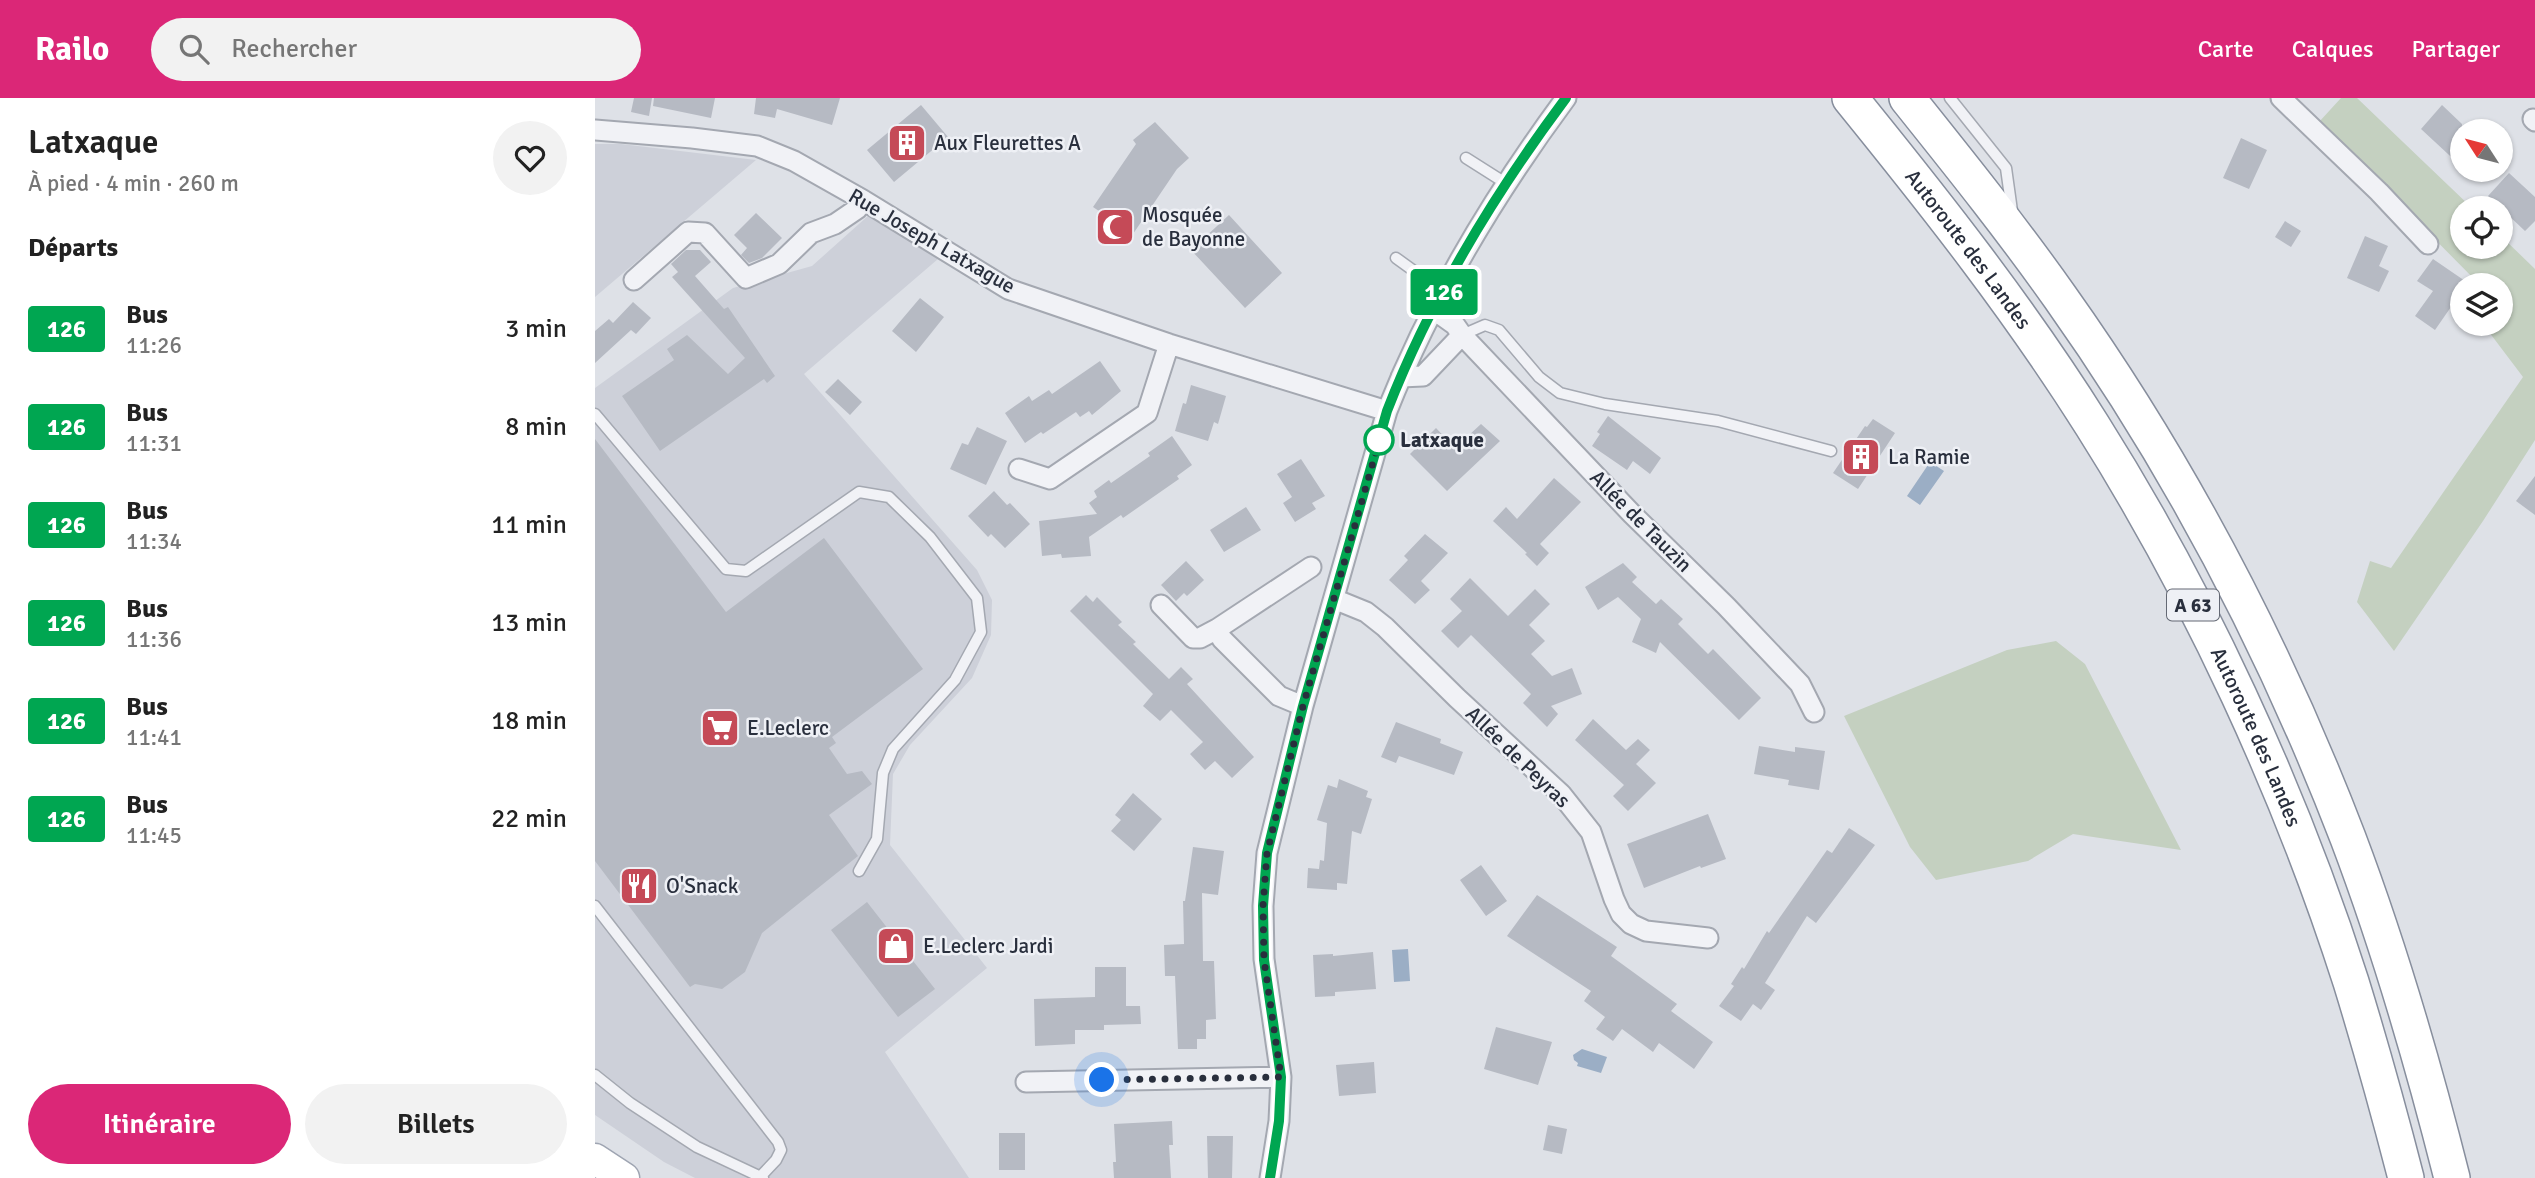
<!DOCTYPE html>
<html lang="fr">
<head>
<meta charset="utf-8">
<style>
  :root { --surface:#fff; --page:#f2f2f2; --text:#222; --muted:#767676; --accent:#db2777 }
  body { margin:0; font-family:Signika,sans-serif; background:var(--page); color:var(--text); height:100vh; display:flex; flex-direction:column; font-size:26px; white-space:nowrap }
  * { box-sizing:border-box; margin:0 }
  p { font-size:23px; color:var(--muted) }
  .icon { flex:none; width:38px; height:38px; fill:none; stroke:currentColor; stroke-width:2; stroke-linecap:round; stroke-linejoin:round }
  .map { position:relative; flex:1; overflow:hidden }
  .side { display:flex; flex-direction:column; background:var(--surface); width:595px }
  .side>* { flex:none }
  .badge { padding:0 14px; border-radius:5px; font-size:24px; line-height:46px }
  .needle { width:46px; rotate:306deg }
  .fabs { position:absolute; left:1855px; top:21px; display:grid; gap:14px }
  .fabs a { display:grid; place-items:center; width:63px; height:63px; border-radius:50%; background:var(--surface); box-shadow:0 2px 5px #0004; font-size:35px }
  .you { position:absolute; width:35px; height:35px; margin:-18px; border:5px solid #fff; border-radius:50%; background:#1a73e8; box-shadow:0 0 0 10px #1a73e833 }
  .map>.badge { position:absolute; translate:-50% -50%; box-shadow:0 0 0 4px #fff }
  h2 { padding:0 28px; font-size:26px; line-height:63px }
  .round { display:grid; place-items:center; flex:none; width:74px; height:74px; border-radius:37px; background:var(--page) }
  .head { display:flex; align-items:center; justify-content:space-between; height:119px; padding:0 28px }
  h1 { font-size:33px; font-weight:600; line-height:52px }
  .primary-button { display:flex; gap:14px; margin-top:auto; padding:14px 28px }
  .primary-button a { flex:1; height:80px; border-radius:42px; background:var(--accent); color:#fff; font-size:28px; font-weight:600; line-height:80px; text-align:center }
  .primary-button a+a { background:var(--page); color:var(--text) }
  ul { padding:0; list-style:none }
  li { display:flex; align-items:center; gap:21px; height:98px; padding:0 28px }
  li div { flex:1 }
  li b { display:block; font-size:26px }
  li em { font-style:normal }
  li .badge { min-width:77px; font-weight:700; text-align:center }
  header { display:flex; align-items:center; gap:42px; box-sizing:border-box; height:98px; padding:0 35px; background:var(--accent); color:#fff }
  header strong { font-size:33px }
  nav { display:flex; gap:38px; margin-inline-start:auto; font-size:24px }
  .search { width:490px; height:63px; background:var(--page); display:flex; align-items:center; gap:18px; box-sizing:border-box; padding:0 24px; border-radius:38px; color:var(--muted); font-size:26px }
  main { display:flex; flex:1; min-height:0 }
  .map>svg:first-child { display:block }
</style>
</head>
<body>
<header>
<strong>Railo</strong>
<div class="search"><svg class="icon" aria-label="search" viewBox="0 0 24 24"><circle cx="10" cy="10" r="6"/><path d="M15 15l6 6"/></svg>Rechercher</div>
<nav><a>Carte</a><a>Calques</a><a>Partager</a></nav>
</header>
<main>
<section class="side">
<div class="head"><div><h1>Latxaque</h1><p>À pied · 4 min · 260 m</p></div><a class="round"><svg class="icon" aria-label="heart" viewBox="0 0 24 24"><path d="M12 20l-8-8c-3-5 5-10 8-4 3-6 11-1 8 4z"/></svg></a></div>
<h2>Départs</h2>
<ul>
<li><span class="badge" style="background:#00a651;color:#fff">126</span><div><b>Bus</b><p>11:26</p></div><em>3 min</em></li>
<li><span class="badge" style="background:#00a651;color:#fff">126</span><div><b>Bus</b><p>11:31</p></div><em>8 min</em></li>
<li><span class="badge" style="background:#00a651;color:#fff">126</span><div><b>Bus</b><p>11:34</p></div><em>11 min</em></li>
<li><span class="badge" style="background:#00a651;color:#fff">126</span><div><b>Bus</b><p>11:36</p></div><em>13 min</em></li>
<li><span class="badge" style="background:#00a651;color:#fff">126</span><div><b>Bus</b><p>11:41</p></div><em>18 min</em></li>
<li><span class="badge" style="background:#00a651;color:#fff">126</span><div><b>Bus</b><p>11:45</p></div><em>22 min</em></li>
</ul>
<div class="primary-button"><a>Itinéraire</a><a>Billets</a></div>
</section>
<div class="map">
<svg width="1940" height="1080" viewBox="0 0 1940 1080">
  <rect width="100%" height="100%" fill="#dee1e7"/>
  <!-- built -->
  <path fill="#cdd0d9" d="M0,46H26L161,62L0,199Z
    M274,117L343,161L209,276L382,472L397,502L396,537L377,580L315,647L298,676L295,747L392,870L290,954L374,1080H100L69,1064L0,1017V290L138,190L217,168Z"/>
  <!-- green -->
  <path fill="#c4d0c0" d="M1746,0H1762L1877,110H1867V149H1906V138L1940,171V342L1888,423L1799,553L1762,504L1775,463L1796,470L1928,279L1894,234V226H1906V187H1885L1724,24Z
    M1461,543L1490,566L1586,752L1478,736L1433,763L1341,782L1315,749L1249,618L1412,552Z"/>
  <!-- water -->
  <path fill="#9baec5" d="M1335,364L1349,373L1325,407L1312,398Z
    M813,851L815,883L799,884L797,852Z
    M987,951L1012,959L1006,975L982,968L983,965L979,962L978,957Z"/>
  <!-- building -->
  <path fill="#b6bac3" d="M39,0H57L54,18L36,14Z
    M59,0H120L116,20L58,8Z
    M161,0H245L237,27L182,11L180,20L159,16Z
    M326,7L353,39L299,84L272,52Z
    M1847,7L1867,26V69L1826,31Z
    M560,24L594,60L582,71L538,136L498,109L541,46L538,42Z
    M1646,40L1672,52L1654,91L1628,80Z
    M1914,75L1940,99V123L1930,133L1893,98Z
    M161,115L187,140L167,160L154,165L146,157L152,150L139,137Z
    M634,117L687,175L650,210L596,152Z
    M1690,123L1706,133L1696,149L1680,139Z
    M1770,138L1793,148L1784,168L1794,173L1784,194L1752,180Z
    M91,152H105L116,164L100,178L129,211L133,209L180,278L172,285L169,281L65,353L27,298L79,262L72,251L92,237L133,276L150,260L77,179L83,174L76,166Z
    M1838,161L1873,185L1867,187V193L1840,232L1820,218L1838,193L1822,183Z
    M325,200L349,219L321,254L297,233Z
    M38,204L56,220L41,236L36,232L0,265V233L14,221L18,225Z
    M505,263L526,293L497,317L494,313L485,319L481,314L448,336L446,334L430,345L410,315L434,298L437,303L454,292L457,296Z
    M243,281L267,304L255,317L230,294Z
    M596,287L631,298L623,326L619,324L613,343L580,333L588,305L591,306Z
    M1013,318L1066,360L1055,376L1038,363L1032,372L997,348L1005,336L1002,334Z
    M1278,321L1300,335L1263,391L1238,375L1270,328L1272,329Z
    M886,326L905,343L852,393L815,356L841,330L860,350Z
    M382,329L412,343L391,387L355,371L367,345L373,347Z
    M577,338L597,367L582,378L584,381L528,420L526,417L494,439L496,458L467,460L466,456L447,458L444,423L502,416L494,405L502,399L499,393L514,382L516,385L555,358L553,355Z
    M0,341L131,514L229,440L328,571L237,639L241,645L234,650L252,676L267,673L277,686L234,717L263,758L167,835L150,874L127,891L100,886L95,889L0,763Z
    M706,361L730,398L717,405L721,411L700,424L688,405L697,399L682,376Z
    M1940,378V417L1921,403Z
    M959,380L986,404L945,446L954,455L942,468L930,456L932,455L898,423L911,409L922,421Z
    M399,393L412,407L415,405L435,426L410,450L396,436L393,439L373,418Z
    M651,409L666,432L629,454L615,432Z
    M830,436L853,455L826,483L835,492L820,506L794,482L813,462L809,458Z
    M591,463L609,482L592,498L589,495L581,503L566,487Z
    M1028,465L1042,479L1037,484L1061,506L1066,501L1088,521L1083,526L1113,556L1118,551L1166,600L1144,622L1065,544L1061,555L1037,544L1046,521L1023,499L1003,512L990,489Z
    M875,480L913,518L940,491L955,506L934,527L950,543L936,556L957,578L977,570L987,596L956,608L963,616L952,629L928,605L936,596L876,537L863,550L846,533L867,513L855,501Z
    M491,497L498,504L502,499L527,524L523,527L541,544L538,546L574,581L586,569L598,581L592,586L659,659L637,680L620,663L610,672L595,656L608,644L576,612L565,623L548,608L558,596L475,513Z
    M998,621L1031,652L1043,641L1055,652L1041,666L1061,685L1033,713L1018,698L1029,687L980,642Z
    M801,624L846,641L845,645L868,654L859,677L804,658L801,665L786,659Z
    M1164,648L1200,654V649L1230,653L1224,692L1193,687L1194,682L1159,676Z
    M744,681L773,693L771,699L777,701L766,736L757,733L752,786L742,785V792L712,790L713,770L724,771L725,762L729,763L732,725L722,722L733,687L742,690Z
    M538,695L567,721L539,753L516,733L526,722L520,717Z
    M1113,716L1131,761L1106,770L1105,768L1049,790L1032,746Z
    M1254,730L1280,747L1221,825L1212,818L1170,885L1180,892L1166,912L1158,906L1146,923L1124,908L1139,888L1136,886L1147,869L1149,871L1172,833L1174,835L1232,752L1237,755Z
    M598,749L629,753L623,797L607,795L608,863H619L621,921L611,922V941H602V951H583L580,878H570L569,847L589,846L588,803H590Z
    M886,767L912,803L891,818L865,782Z
    M942,797L1022,849L1016,858L1082,906L1076,913L1118,944L1099,971L1064,945L1058,954L1027,931L1018,943L1001,931L1010,919L989,903L996,893L912,838Z
    M272,804L340,891L303,919L236,832Z
    M778,854L781,891L740,894V898L720,899L718,857L738,856V858Z
    M500,869H531V908H545L546,926L509,927V932H480V946L440,948L439,901L500,899Z
    M901,929L957,944L943,987L889,971Z
    M779,964L781,995L744,998L741,967Z
    M577,1023L578,1047H574L576,1080H519L518,1064H521L519,1026Z
    M953,1027L972,1031L967,1056L948,1052Z
    M404,1035H430V1072H404Z
    M612,1038H638L637,1080H613Z"/>
  <g fill="none" stroke-linecap="round" stroke-linejoin="round">
    <!-- service casing -->
    <g stroke="#a4a8b1" stroke-width="13">
      <path id="service" d="M1355,0L1411,70L1417,113
        M871,60L912,86
        M801,160L848,194
        M867,237L890,227L904,232L944,279L965,295L1010,306L1123,323L1236,353
        M0,316L131,471L151,473L264,394L294,399L335,439L382,500L386,534L360,582L298,651L288,675L282,741L264,773
        M0,808L183,1044L186,1052L181,1062L165,1079
        M0,977L35,1005L102,1049L168,1080"/>
    </g>
    <!-- minor casing -->
    <g stroke="#a4a8b1" stroke-width="23">
      <path id="minor" d="M1686,0L1784,94L1833,146
        M1938,21L1940,23
        M0,32L97,40L162,48L199,63L268,102L413,191L574,246L792,313
        M39,182L93,134L110,135L151,180L184,166L216,135L240,126L262,111L268,102
        M867,237L1037,416L1131,508L1205,586L1219,614
        M806,279L828,278L867,237L860,227L839,212
        M424,371L455,381L552,315L574,246
        M739,501L771,514L790,529L862,600L966,696L996,734L1019,801L1026,816L1036,826L1051,833L1113,840
        M566,507L598,540H605L622,531
        M708,608L684,598L627,541L622,531L716,469
        M431,984L686,979
        M675,1080L684,1023L686,979L669,861L668,808L672,755L708,608L792,313C836,202 900,96 971,0"/>
    </g>
    <!-- primary casing -->
    <g stroke="#9fa5b2" stroke-width="33">
      <path id="primary" d="M0,1061L29,1080"/>
    </g>
    <!-- motorway casing -->
    <g stroke="#878e9d" stroke-width="38">
      <g id="motorway">
        <path id="s1" d="M1255,0C1341,106 1424,211 1497,327C1604,496 1695,693 1756,884C1776,949 1794,1014 1811,1080"/>
        <path d="M1312,0C1364,65 1417,131 1465,199C1583,365 1680,550 1753,740C1795,851 1828,965 1857,1080"/>
      </g>
    </g>
    <!-- service -->
    <use href="#service" stroke="#f1f2f6" stroke-width="10"/>
    <!-- minor -->
    <use href="#minor" stroke="#f1f2f6" stroke-width="19"/>
    <!-- primary -->
    <use href="#primary" stroke="#fff" stroke-width="30"/>
    <!-- motorway -->
    <use href="#motorway" stroke="#fff" stroke-width="35"/>
  </g>
  <g fill="none" stroke-linecap="round" stroke-linejoin="round">
    <!-- line casing -->
    <g stroke="#fff" stroke-width="16">
      <path id="line" d="M675,1080L684,1023L686,979L669,862L668,808L672,755L708,608L792,313C835,202 900,95 971,0"/>
    </g>
    <!-- line -->
    <use href="#line" stroke="#00a651" stroke-width="10"/>
    <!-- walk -->
    <path stroke="#292f3d" stroke-width="7" stroke-dasharray="0 12.6" d="M507,982L686,979L669,862L668,808L672,755L708,608L785,340L784,342"/>
  </g>
  <!-- icons -->
  <defs>
    <g id="building-square" transform="scale(2.0125)"><rect x="-9" y="-9" width="18" height="18" rx="4" fill="#c54a57" stroke="#eef0f5"/><path d="M-4-6H4V6H1V3H-1V6H-4ZM-2.5-4.3h1.7v1.8h-1.7ZM.8-4.3h1.7v1.8H.8ZM-2.5-1h1.7V.8h-1.7ZM.8-1h1.7V.8H.8Z" fill="#fff"/></g>
    <g id="mosque-square" transform="scale(2.0125)"><rect x="-9" y="-9" width="18" height="18" rx="4" fill="#c54a57" stroke="#eef0f5"/><path d="M3.5-4.9A6 6 0 1 0 3.5 4.9A5 5 0 1 1 3.5-4.9Z" fill="#fff"/></g>
    <g id="supermarket-square" transform="scale(2.0125)"><rect x="-9" y="-9" width="18" height="18" rx="4" fill="#c54a57" stroke="#eef0f5"/><path d="M-6-5.5h2.5l.6 2H6L4.5 2H-2.5L-4.4-4H-6ZM-1.5 3.2a1.3 1.3 0 1 0 .1 0ZM3 3.2a1.3 1.3 0 1 0 .1 0Z" fill="#fff"/></g>
    <g id="restaurant-square" transform="scale(2.0125)"><rect x="-9" y="-9" width="18" height="18" rx="4" fill="#c54a57" stroke="#eef0f5"/><path d="M-5-6h1v4h1v-4h1v4h1v-4h1v5L-1.5 .5V6h-2V.5L-5-1ZM5-6V6H3V1.5H1.5Q1.5-4 5-6Z" fill="#fff"/></g>
    <g id="shop-square" transform="scale(2.0125)"><rect x="-9" y="-9" width="18" height="18" rx="4" fill="#c54a57" stroke="#eef0f5"/><path d="M-5-2.5h2.3a2.7 3.5 0 0 1 5.4 0H5L5.5 6h-11ZM-1.5-2.5h3a1.5 2.3 0 0 0-3 0Z" fill="#fff"/></g>
  </defs>
  <g fill-rule="evenodd">
    <use href="#building-square" x="312" y="45"/>
    <use href="#mosque-square" x="520" y="129"/>
    <use href="#building-square" x="1266" y="359"/>
    <use href="#supermarket-square" x="125" y="630"/>
    <use href="#restaurant-square" x="44" y="788"/>
    <use href="#shop-square" x="301" y="848"/>
  </g>
  <!-- markers -->
  <circle fill="#fff" stroke="#00a651" stroke-width="3.5" cx="784" cy="342" r="14"/>
  <g text-anchor="middle" stroke-width="5" stroke-linejoin="round" paint-order="stroke">
    <!-- shield labels -->
    <rect fill="#eef0f5" stroke="#646974" stroke-width="2" x="1572" y="491.5" width="52" height="31" rx="5"/>
    <g font-size="19" font-weight="bold" fill="#292f3d">
      <text x="1598" y="514">A 63</text>
    </g>
    <!-- poi labels -->
    <g font-size="21" fill="#292f3d" stroke="#eef0f5" text-anchor="start">
      <text x="339" y="52">Aux Fleurettes A</text>
      <text x="547" y="124">Mosquée<tspan x="547" dy="24">de Bayonne</tspan></text>
      <text x="1293" y="366">La Ramie</text>
      <text x="152" y="637">E.Leclerc</text>
      <text x="71" y="795">O'Snack</text>
      <text x="328" y="855">E.Leclerc Jardi</text>
    </g>
    <!-- street labels -->
    <g font-size="21" fill="#292f3d" stroke="#eef0f5">
      <text transform="translate(337 143) rotate(30)" y="7">Rue Joseph Latxague</text>
      <text dy="7" stroke="none"><textPath href="#s1" startOffset="192">Autoroute des Landes</textPath></text>
      <text transform="translate(1046 423) rotate(45)" y="7">Allée de Tauzin</text>
      <text dy="7" stroke="none"><textPath href="#s1" startOffset="760">Autoroute des Landes</textPath></text>
      <text transform="translate(923 659) rotate(44)" y="7">Allée de Peyras</text>
    </g>
    <!-- stop labels -->
    <g font-size="21" font-weight="bold" fill="#292f3d" stroke="#eef0f5" text-anchor="start">
      <text x="805" y="349">Latxaque</text>
    </g>
  </g>
</svg>
<div class="fabs">
<a><svg class="needle" viewBox="-14 -14 28 28"><path d="M0-13l5 13h-10z" fill="#e53935"/><path d="M0 13l5-13h-10z" fill="#767676"/></svg></a>
<a><svg class="icon" aria-label="locate" viewBox="0 0 24 24"><circle cx="12" cy="12" r="6"/><path d="M12 2v4M12 18v4M2 12h4M18 12h4"/></svg></a>
<a><svg class="icon" aria-label="layers" viewBox="0 0 24 24"><path d="M12 4l9 5-9 5-9-5zM3 14l9 5 9-5"/></svg></a>
</div>
<div class="you" style="left:507px;top:982px"></div>
<b class="badge" style="left:849px;top:194px;background:#00a651;color:#fff">126</b>
</div>
</main>
</body>
</html>
